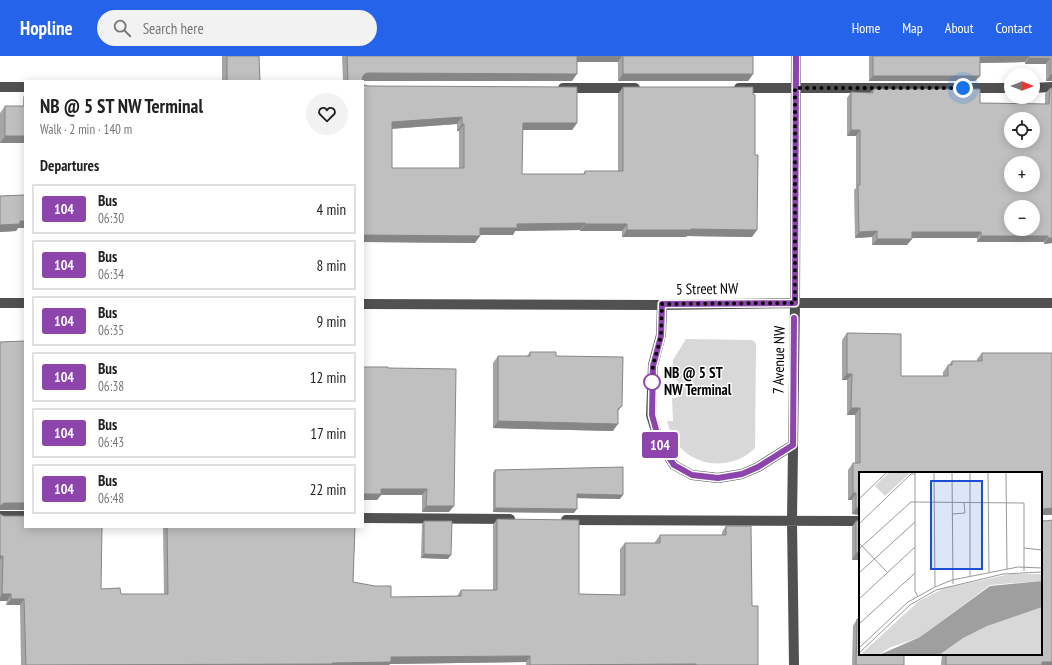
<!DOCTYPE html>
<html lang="en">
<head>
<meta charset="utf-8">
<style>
  :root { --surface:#fff; --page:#f2f2f2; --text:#222; --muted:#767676; --line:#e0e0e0; --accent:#2563eb }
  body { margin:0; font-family:"PT Sans Narrow",sans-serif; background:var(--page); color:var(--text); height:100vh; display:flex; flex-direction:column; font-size:15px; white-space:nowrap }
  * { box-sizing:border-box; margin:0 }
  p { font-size:13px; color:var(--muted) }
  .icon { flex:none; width:22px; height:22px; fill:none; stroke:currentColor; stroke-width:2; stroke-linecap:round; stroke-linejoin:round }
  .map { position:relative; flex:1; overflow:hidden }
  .side { position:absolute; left:24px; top:24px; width:340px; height:448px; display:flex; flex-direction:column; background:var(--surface); border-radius:0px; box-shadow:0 2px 10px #0003 }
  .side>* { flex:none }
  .badge { padding:0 8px; border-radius:3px; font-size:14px; line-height:26px }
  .needle { width:26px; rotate:90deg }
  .controls { position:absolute; left:1004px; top:12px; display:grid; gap:8px }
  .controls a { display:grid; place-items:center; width:36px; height:36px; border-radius:50%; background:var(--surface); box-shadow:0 2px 10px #0003; font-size:20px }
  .you { position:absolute; width:20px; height:20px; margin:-10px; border:3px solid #fff; border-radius:50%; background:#1a73e8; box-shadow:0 0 0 6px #1a73e833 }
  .map>.badge { position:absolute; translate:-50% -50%; box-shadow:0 0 0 2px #fff }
  h2 { padding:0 16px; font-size:15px; line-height:36px }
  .round { display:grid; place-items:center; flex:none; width:42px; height:42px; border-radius:21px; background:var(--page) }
  .summary { display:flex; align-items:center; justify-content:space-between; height:68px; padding:0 16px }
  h1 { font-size:19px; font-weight:800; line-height:30px }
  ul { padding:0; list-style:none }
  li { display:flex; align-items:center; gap:12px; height:50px; margin:0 8px 6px; padding:0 8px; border:2px solid var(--line); border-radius:0px }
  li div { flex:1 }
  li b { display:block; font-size:15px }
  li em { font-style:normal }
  li .badge { min-width:44px; font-weight:700; text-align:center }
  header { display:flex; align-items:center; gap:24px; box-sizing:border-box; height:56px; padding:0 20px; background:var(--accent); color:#fff }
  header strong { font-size:19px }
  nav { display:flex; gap:22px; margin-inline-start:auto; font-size:14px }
  .search { width:280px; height:36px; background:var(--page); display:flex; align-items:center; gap:10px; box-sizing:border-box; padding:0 14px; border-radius:22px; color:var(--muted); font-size:15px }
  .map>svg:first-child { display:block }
</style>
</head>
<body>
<header>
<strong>Hopline</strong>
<div class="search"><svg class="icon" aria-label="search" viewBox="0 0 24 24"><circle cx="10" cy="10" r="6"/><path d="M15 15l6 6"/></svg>Search here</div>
<nav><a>Home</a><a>Map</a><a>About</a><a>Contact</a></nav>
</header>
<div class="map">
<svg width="1052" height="609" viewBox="0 0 1052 609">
  <rect width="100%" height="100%" fill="#fff"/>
  <!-- green -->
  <path fill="#d8d8d8" d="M686,283L751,284L754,285L756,288L755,392C737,411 704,413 684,395C675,387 670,377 667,365H673L672,342L679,341L678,325L672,324L673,304Z"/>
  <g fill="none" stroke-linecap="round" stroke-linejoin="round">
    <!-- minor -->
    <path stroke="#515151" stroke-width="10" d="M0,31H25
      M563,32H635
      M739,32H1011
      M1033,32L1052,31
      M0,247H25
      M363,248L662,249L795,247H1052
      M662,249L661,279L653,309L651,359L660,388L674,409L692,419L718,422L742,418L758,411L793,389
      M0,460H25
      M363,462L510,463
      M566,464L860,465
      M794,609L792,465L795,247L796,0"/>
  </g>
  <!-- wall -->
  <path fill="#a5a5a5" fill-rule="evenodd" d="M222,0H259L260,25H222Z
    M342,0H753V18L748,25H618V6H577L572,25H343Z
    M869,0H1052V25H1046V8H1025V6L980,7V20L975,25H869Z
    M364,29L577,67L572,74H522V118H583L585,115H618V38L623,31L752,181L687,180L686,181H622V175H580V174L515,175L513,179H480L475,187L363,186ZM457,68V75H459V112H392V73Z
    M1050,32H1052V187L1044,188V186H977V182H912L907,189H872V181L855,182L854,134L856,132V80H847V42L851,36L870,37L873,33L980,47L1045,48V38Z
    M25,38V172H18L16,175L0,176V140L25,139V87H0V57L5,50H23V41Z
    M847,277L901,320H943V316L948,309H949L952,305H977V303L982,297H1052V459H1041V417H860V459L852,458V444H848V414L853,407H855V359H847V324H842V284Z
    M530,296L556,300L622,350L618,355L613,375L493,372V307L498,300H527Z
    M363,311L449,456H422V439H381L377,444H363Z
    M495,414L620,443L577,442L574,457L493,456V417Z
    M0,458L101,533L121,538H164L163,471H355L353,526L391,541L457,540L461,534H493V469L497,463L579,538L620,539V493L625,487H655V486L660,479H722V476L726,470L752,550L758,609H526V606L390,608L389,609H21L20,549H6L7,545H0Z
    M424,465L448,503L421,502L422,469Z
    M856,465H860V504H852V471Z
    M857,563L904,609H852L853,570Z
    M942,598H1041L1052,609H941Z"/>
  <!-- shaded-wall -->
  <path fill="#868686" d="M576,0H622L618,6H572Z
    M1029,0L1025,6L975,7L980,1Z
    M1029,2H1050L1046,8H1025Z
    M368,17L577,18L572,25H361L363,20L365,18Z
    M623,18H753L748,25H618Z
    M1050,19H1052V25H1046Z
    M873,20H980L975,25H869Z
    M462,61L457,68L387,73L392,66Z
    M523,67H577L572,74H518Z
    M462,68H464L459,75H457Z
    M851,74H860L856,80H847Z
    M5,80H25V87H0Z
    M20,165H25V172H18L16,175L0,176V169Z
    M585,167L580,174L515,175L513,179H475L480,172L517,168Z
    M585,168H627L622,175H580Z
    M691,173L757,174L752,181L687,180L686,181H622L627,174Z
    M877,175L872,181L855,182L859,176Z
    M912,176H981L977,182H907Z
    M363,179L480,180L475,187L363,186Z
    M981,180H1048L1044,186H977Z
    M1048,182H1052V187L1044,188Z
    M877,183H912L907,189H872Z
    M847,318H852L847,324H842Z
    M851,352H860L855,359H847Z
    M498,365L618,368L613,375L493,372Z
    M381,433H427L422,439H381L377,444H363V438Z
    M853,437H856L852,444H848Z
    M577,438L623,439L620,443L574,442Z
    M4,447H25V454H0V450Z
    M426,450H454L449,456H422Z
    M495,452L577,453L574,457L493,456Z
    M856,452H860V459L852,458Z
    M1052,452V459H1041V454L1043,453Z
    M856,497H860V504H852Z
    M424,498L451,499L448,503L421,502Z
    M0,500H3L0,504Z
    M2,538H11L7,545H0V542Z
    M11,543H24L20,549H6Z
    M530,600L526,606L390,608L389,609H183V608L332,607L391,601Z
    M1042,606H1052V609H1040Z
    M588,608H696V609H588Z"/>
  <!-- building -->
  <path fill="#c0c0c0" stroke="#868686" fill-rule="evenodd" d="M227,0H259L260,25H227Z
    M347,0H577V18L368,17L365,18L363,20L362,25H348Z
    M623,0H753V18H623Z
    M873,0H1052V19H1050V2H1029V0L980,1V20H873Z
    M363,27L364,29L368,30L577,31V67H523L522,118H585V115H623V31H753V38L755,39V99H758L757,174L691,173V174H627V168H585V167L517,168V172H480V180L363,179ZM462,61V68H464V112H392V66Z
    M1050,32H1052V182H1048V180H981V176H912V183H877V175L859,176L858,129H860V74H851V36L873,37V33H980V47L1049,48ZM1011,63H1033V85H1011ZM1011,107H1033V129H1011ZM1011,151H1033V173H1011Z
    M5,50H25V80H5Z
    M25,139V165H20V168L0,169V140Z
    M847,277L901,278V320H948V309H952V305H982V297H1052V452L1043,453L1041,454V417H860V452H856V437H853V407H860V352H851L852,318H847Z
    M25,285V447H4L0,450V286Z
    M530,296H556V300L623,301L622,350L618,353V368L498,365V300H530Z
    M363,311H388V312L456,313L454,450H426L427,433H381V438H363Z
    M623,411V439L577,438V453L495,452V414Z
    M0,458L4,460H25V471H102L101,533L120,532L121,538H168L167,471H355L353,526L375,530H391V541L461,540V534H497V463L579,464V538L625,539V487H660V479H726V470H751L752,550H758V609H696V608L530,609V600L391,601V606L332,607V608L26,609L24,543H11V538H2L3,500H0Z
    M1041,462L1042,464L1045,465L1052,464V606H1042V609H946V598H1041Z
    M424,465H452L451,499L424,498Z
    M856,465H860V497H856Z
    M857,563H860V598H904V609H856Z"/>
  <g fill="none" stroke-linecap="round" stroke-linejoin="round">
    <!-- line casing -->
    <g stroke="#fff" stroke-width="9">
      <path id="line" d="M794,262L793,389L758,411L742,418L718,422L692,419L674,409L660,388L652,359L653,310L661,280L662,248L795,247L796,0"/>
    </g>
    <!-- line -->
    <use href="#line" stroke="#8e44ad" stroke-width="6"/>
    <!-- walk -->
    <path stroke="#000" stroke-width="4" stroke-dasharray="0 7.2" d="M652,326L653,310L661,280L662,248L795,247V32H963"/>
  </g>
  <!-- markers -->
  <circle fill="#fff" stroke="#8e44ad" stroke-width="2" cx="652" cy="326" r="8"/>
  <g text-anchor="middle" stroke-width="3" stroke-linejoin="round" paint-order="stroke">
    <!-- street labels -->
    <g font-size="15" fill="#000" stroke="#fff">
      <text transform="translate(707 233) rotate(-1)" y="5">5 Street NW</text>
      <text transform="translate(779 304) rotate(-89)" y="5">7 Avenue NW</text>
    </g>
    <!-- stop labels -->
    <g font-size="15" font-weight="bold" fill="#000" stroke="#fff" text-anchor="start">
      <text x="664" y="322">NB @ 5 ST<tspan x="664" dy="17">NW Terminal</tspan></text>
    </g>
  </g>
  <!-- overview -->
  <g transform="translate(859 416)">
    <rect width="183" height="183" fill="#fff"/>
    <path d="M30,0H52L26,24L16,14ZM151,102H183V109L131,113L61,165L30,176L21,182L1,183L60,129L86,116ZM183,134V183H78L102,166L128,153Z" fill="#d8d8d8"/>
    <path d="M183,109V135L128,154L104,166L80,183H20L61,165L131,114Z" fill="#9f9f9f"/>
    <path fill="none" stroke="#999" stroke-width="1" d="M56,0V119L59,125M75,0L76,115M93,0L94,112M111,0V105M129,0L130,101M147,0L148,97M0,27L28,0M93,42L106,41L105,31M0,52L52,2H56M0,71L28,100M165,76L183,78M0,77L52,30L165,31V99M0,101L56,50M0,127L56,75M0,152L56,101M0,176L49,130L76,115L93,108L159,95L183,96M0,181L51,133L77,118L144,102L183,100"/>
    <path fill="#1d4ed8" fill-opacity="0.15" stroke="#1d4ed8" stroke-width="2" d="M72,9H123V97H72Z"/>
    <rect width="183" height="183" fill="none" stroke="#000" stroke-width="2"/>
  </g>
</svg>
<div class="controls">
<a><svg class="needle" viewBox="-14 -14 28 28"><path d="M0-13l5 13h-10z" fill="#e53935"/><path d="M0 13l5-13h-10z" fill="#767676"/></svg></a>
<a><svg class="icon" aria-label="locate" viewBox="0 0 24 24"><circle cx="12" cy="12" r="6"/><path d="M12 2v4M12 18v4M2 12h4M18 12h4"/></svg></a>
<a>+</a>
<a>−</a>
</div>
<div class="you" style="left:963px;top:32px"></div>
<b class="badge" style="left:660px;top:389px;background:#8e44ad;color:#fff">104</b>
<section class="side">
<div class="summary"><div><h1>NB @ 5 ST NW Terminal</h1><p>Walk · 2 min · 140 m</p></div><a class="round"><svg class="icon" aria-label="heart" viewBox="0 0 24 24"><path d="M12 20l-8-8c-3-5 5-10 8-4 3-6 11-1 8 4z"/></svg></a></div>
<h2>Departures</h2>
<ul>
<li><span class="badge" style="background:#8e44ad;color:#fff">104</span><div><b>Bus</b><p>06:30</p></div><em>4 min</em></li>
<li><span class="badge" style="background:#8e44ad;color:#fff">104</span><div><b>Bus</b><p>06:34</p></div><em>8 min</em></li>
<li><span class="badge" style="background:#8e44ad;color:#fff">104</span><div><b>Bus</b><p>06:35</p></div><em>9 min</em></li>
<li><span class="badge" style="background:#8e44ad;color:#fff">104</span><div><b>Bus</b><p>06:38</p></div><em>12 min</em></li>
<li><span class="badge" style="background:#8e44ad;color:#fff">104</span><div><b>Bus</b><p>06:43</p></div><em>17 min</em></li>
<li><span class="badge" style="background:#8e44ad;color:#fff">104</span><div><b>Bus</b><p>06:48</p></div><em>22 min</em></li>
</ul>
</section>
</div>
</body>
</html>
